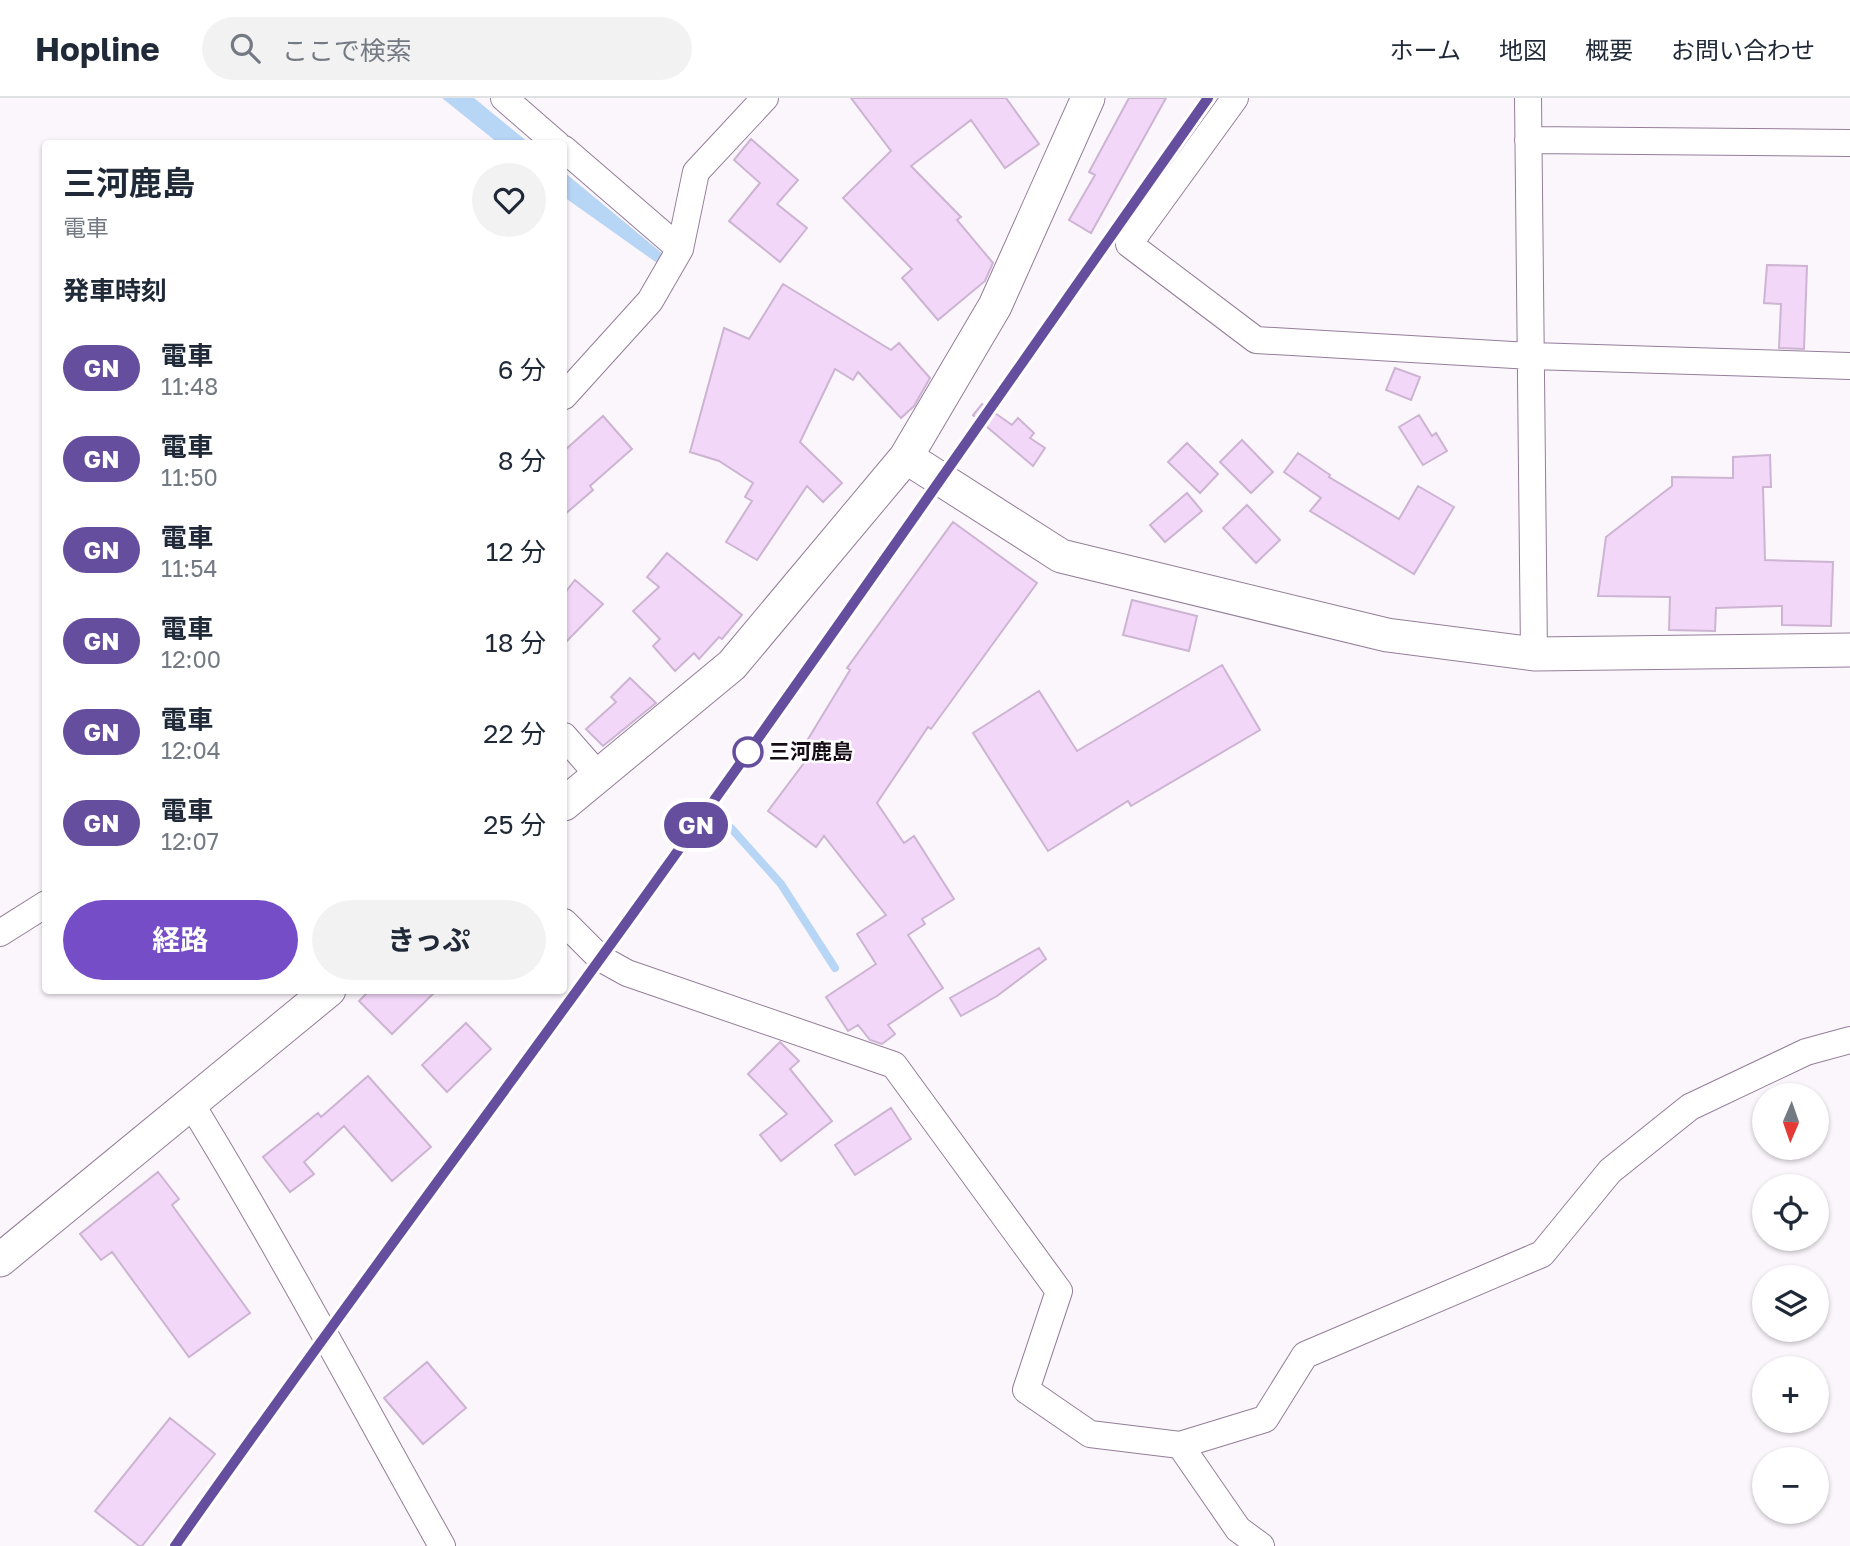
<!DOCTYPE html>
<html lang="ja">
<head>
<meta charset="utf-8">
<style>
  :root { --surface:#fff; --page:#f2f2f3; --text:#1f2937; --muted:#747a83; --line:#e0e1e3; --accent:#754ec7 }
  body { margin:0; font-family:"Golos Text","Noto Sans JP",sans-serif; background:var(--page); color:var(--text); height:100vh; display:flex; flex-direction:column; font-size:26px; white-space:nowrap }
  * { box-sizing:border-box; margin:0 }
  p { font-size:23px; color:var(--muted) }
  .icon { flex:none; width:38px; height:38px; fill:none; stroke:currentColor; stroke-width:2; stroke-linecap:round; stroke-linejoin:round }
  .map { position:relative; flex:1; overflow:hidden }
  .details { position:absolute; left:42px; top:42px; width:525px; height:854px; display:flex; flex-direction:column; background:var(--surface); border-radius:7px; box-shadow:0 2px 5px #0004 }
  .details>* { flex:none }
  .badge { padding:0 14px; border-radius:23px; font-size:24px; line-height:46px }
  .needle { width:46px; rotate:182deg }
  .buttons { position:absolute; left:1752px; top:985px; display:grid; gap:14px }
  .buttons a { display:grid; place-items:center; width:77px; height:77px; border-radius:50%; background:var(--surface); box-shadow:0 2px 5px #0004; font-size:35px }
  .map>.badge { position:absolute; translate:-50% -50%; box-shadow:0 0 0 4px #fff }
  h2 { padding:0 21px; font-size:26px; line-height:63px }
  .round { display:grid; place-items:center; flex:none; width:74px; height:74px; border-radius:37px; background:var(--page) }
  .summary { display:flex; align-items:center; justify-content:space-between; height:119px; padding:0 21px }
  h1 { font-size:33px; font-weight:700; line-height:52px }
  .primary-button { display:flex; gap:14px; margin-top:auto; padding:14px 21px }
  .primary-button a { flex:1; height:80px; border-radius:42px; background:var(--accent); color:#fff; font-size:28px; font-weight:700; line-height:80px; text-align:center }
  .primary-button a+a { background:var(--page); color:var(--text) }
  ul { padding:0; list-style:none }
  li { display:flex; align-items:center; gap:21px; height:91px; padding:0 21px }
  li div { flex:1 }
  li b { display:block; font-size:26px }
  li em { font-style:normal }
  li .badge { min-width:77px; font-weight:700; text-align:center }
  header { display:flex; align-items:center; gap:42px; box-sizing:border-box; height:98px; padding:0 35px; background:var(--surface); border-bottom:2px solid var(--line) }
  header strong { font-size:33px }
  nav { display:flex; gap:38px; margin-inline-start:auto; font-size:24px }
  .search { width:490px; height:63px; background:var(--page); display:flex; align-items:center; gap:18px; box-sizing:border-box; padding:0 24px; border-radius:38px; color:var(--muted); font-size:26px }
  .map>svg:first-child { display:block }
</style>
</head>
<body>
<header>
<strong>Hopline</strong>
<div class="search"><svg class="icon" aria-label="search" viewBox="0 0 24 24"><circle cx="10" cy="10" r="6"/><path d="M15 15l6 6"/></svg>ここで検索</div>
<nav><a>ホーム</a><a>地図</a><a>概要</a><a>お問い合わせ</a></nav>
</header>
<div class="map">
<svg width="1850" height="1448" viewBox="0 0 1850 1448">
  <rect width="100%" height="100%" fill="#fbf6fc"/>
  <!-- water -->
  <path fill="#b7d5f5" d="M442,0H474L529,45H498Z
    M564,74L663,156L657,165L564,99Z"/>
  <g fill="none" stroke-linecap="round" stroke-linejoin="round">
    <!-- stream -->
    <path stroke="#b7d5f5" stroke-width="8" d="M731,730L781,786L835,870"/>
  </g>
  <!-- building -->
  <path fill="#f3d7f9" stroke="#ccb4d2" stroke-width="2" d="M851,0H1006L1039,46L1005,70L971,22L911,68L961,119L957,122L993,165L985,183L938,222L902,180L912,171L843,100L891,53Z
    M1129,0H1166L1091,135L1069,122L1095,77L1089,74Z
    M751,41L798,82L777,106L807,130L780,164L729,123L760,85L734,62Z
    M1767,167L1807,168L1804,251L1779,250L1781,206L1764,205Z
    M783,186L891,252L899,245L930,280L914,308L901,320L858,274L853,282L835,271L800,344L842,385L823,404L807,388L757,462L726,444L752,403L745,399L753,385L719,363L690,354L724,230L749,241Z
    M1395,270L1420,279L1411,302L1386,292Z
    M982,306L1012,327L1018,320L1034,335L1030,340L1045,350L1033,368L973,317Z
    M1419,317L1432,338L1436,335L1447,353L1423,367L1399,329Z
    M603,318L632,351L590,388L593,392L564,417V353Z
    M1242,342L1273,374L1251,395L1220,364Z
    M1187,345L1218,376L1200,395L1168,364Z
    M1298,355L1330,377L1329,379L1399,421L1418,388L1454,409L1414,476L1310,413L1321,400L1284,374Z
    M1770,357L1771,389H1763L1765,462L1833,464L1831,528L1782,527V508L1716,510L1715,533L1669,532L1670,499L1598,498L1606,439L1672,388V379L1733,380V359Z
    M1187,395L1202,413L1165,444L1150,427Z
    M1247,407L1280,442L1256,465L1223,430Z
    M953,424L1037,485L931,631L928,629L877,705L904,745L914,738L954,801L922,821L925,826L908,837L943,890L888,927L895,936L882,946L870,942L858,927L848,933L826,899L876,866L857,836L886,817L824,738L816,749L768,713L807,661L799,656L850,572L847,570Z
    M667,455L742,517L722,541L719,539L699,561L694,555L675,573L653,548L660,541L633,513L659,489L647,479Z
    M575,482L603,506L564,546V496Z
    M1132,502L1197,518L1189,553L1123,537Z
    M1222,567L1260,632L1131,708L1128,703L1048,753L973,635L1039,593L1077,653Z
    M630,580L656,605L603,648L586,631L616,604L611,599Z
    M1039,850L1046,861L997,898L961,918L950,900Z
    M370,892H437L392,936L359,903Z
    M466,925L491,951L447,994L422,967Z
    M780,944L799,963L790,971L832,1023L781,1063L760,1037L787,1016L748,976Z
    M368,978L431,1049L392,1083L344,1028L304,1064L314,1076L290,1094L263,1059L318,1015L321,1019Z
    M891,1010L911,1041L855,1077L835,1047Z
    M158,1074L179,1101L172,1107L250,1215L189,1259L112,1154L101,1162L80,1136Z
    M427,1264L466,1310L423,1346L384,1300Z
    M170,1320L215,1356L142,1448H139L95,1413Z"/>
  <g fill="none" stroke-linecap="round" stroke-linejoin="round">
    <!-- minor casing -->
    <g stroke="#947d99" stroke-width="28">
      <path id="minor" d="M504,0L557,46
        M1235,0L1129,146L1256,242L1532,258L1850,268
        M1528,0L1534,556
        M1528,42L1850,45
        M564,51L680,151
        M564,298L650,203L680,151L696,74L765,0
        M564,638L599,678
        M564,824L600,860L627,875L894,967L1059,1193L1026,1292L1090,1336L1180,1347L1238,1431L1261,1448
        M0,835L46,806
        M190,1004C279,1149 359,1300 442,1448
        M1180,1347L1265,1321L1305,1257L1542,1156L1610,1073L1690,1009L1806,954L1850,942"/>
    </g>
    <!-- tertiary casing -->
    <g stroke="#947d99" stroke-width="35">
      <path id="tertiary" d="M906,359L1061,458L1387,537L1534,556L1850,552
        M564,706L732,567L906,359L995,208L1088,0
        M0,1162L329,892"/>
    </g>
    <!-- minor -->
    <use href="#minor" stroke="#fff" stroke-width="26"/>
    <!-- tertiary -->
    <use href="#tertiary" stroke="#fff" stroke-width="33"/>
    <!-- rail -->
    <path stroke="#625a63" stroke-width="5" stroke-dasharray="3.5 7" stroke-linecap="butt" d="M176,1448L323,1237L663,774L852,509L1208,0"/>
  </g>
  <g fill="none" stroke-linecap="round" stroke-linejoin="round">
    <!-- line casing -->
    <g stroke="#fff" stroke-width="16">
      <path id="line" d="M175,1448C334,1221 501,1000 662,775C847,518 1026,258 1208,0"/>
    </g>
    <!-- line -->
    <use href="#line" stroke="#654e9e" stroke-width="10"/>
  </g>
  <!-- markers -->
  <circle fill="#fff" stroke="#654e9e" stroke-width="3.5" cx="748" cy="654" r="14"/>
  <g text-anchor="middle" stroke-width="5" stroke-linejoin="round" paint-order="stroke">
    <!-- stop labels -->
    <g font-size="21" font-weight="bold" fill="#160d17" stroke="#fff" text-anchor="start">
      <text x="769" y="661">三河鹿島</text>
    </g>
  </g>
</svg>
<div class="buttons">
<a><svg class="needle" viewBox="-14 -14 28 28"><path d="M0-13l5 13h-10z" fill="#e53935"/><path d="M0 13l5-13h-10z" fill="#747a83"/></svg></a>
<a><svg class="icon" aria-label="locate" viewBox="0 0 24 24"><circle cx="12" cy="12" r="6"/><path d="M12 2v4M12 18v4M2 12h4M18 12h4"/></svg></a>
<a><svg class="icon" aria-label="layers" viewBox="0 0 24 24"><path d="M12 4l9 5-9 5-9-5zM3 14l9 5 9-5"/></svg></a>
<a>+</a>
<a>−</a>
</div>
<b class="badge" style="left:696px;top:727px;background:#654e9e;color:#fff">GN</b>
<section class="details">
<div class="summary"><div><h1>三河鹿島</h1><p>電車</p></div><a class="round"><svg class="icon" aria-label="heart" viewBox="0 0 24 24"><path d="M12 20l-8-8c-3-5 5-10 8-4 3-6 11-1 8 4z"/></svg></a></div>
<h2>発車時刻</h2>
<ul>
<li><span class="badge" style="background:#654e9e;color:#fff">GN</span><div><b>電車</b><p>11:48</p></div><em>6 分</em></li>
<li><span class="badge" style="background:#654e9e;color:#fff">GN</span><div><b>電車</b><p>11:50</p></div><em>8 分</em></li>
<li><span class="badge" style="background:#654e9e;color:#fff">GN</span><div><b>電車</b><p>11:54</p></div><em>12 分</em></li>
<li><span class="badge" style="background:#654e9e;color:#fff">GN</span><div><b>電車</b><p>12:00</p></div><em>18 分</em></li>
<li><span class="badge" style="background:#654e9e;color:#fff">GN</span><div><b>電車</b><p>12:04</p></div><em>22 分</em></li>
<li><span class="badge" style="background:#654e9e;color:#fff">GN</span><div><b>電車</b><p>12:07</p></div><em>25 分</em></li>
</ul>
<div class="primary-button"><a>経路</a><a>きっぷ</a></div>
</section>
</div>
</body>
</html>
